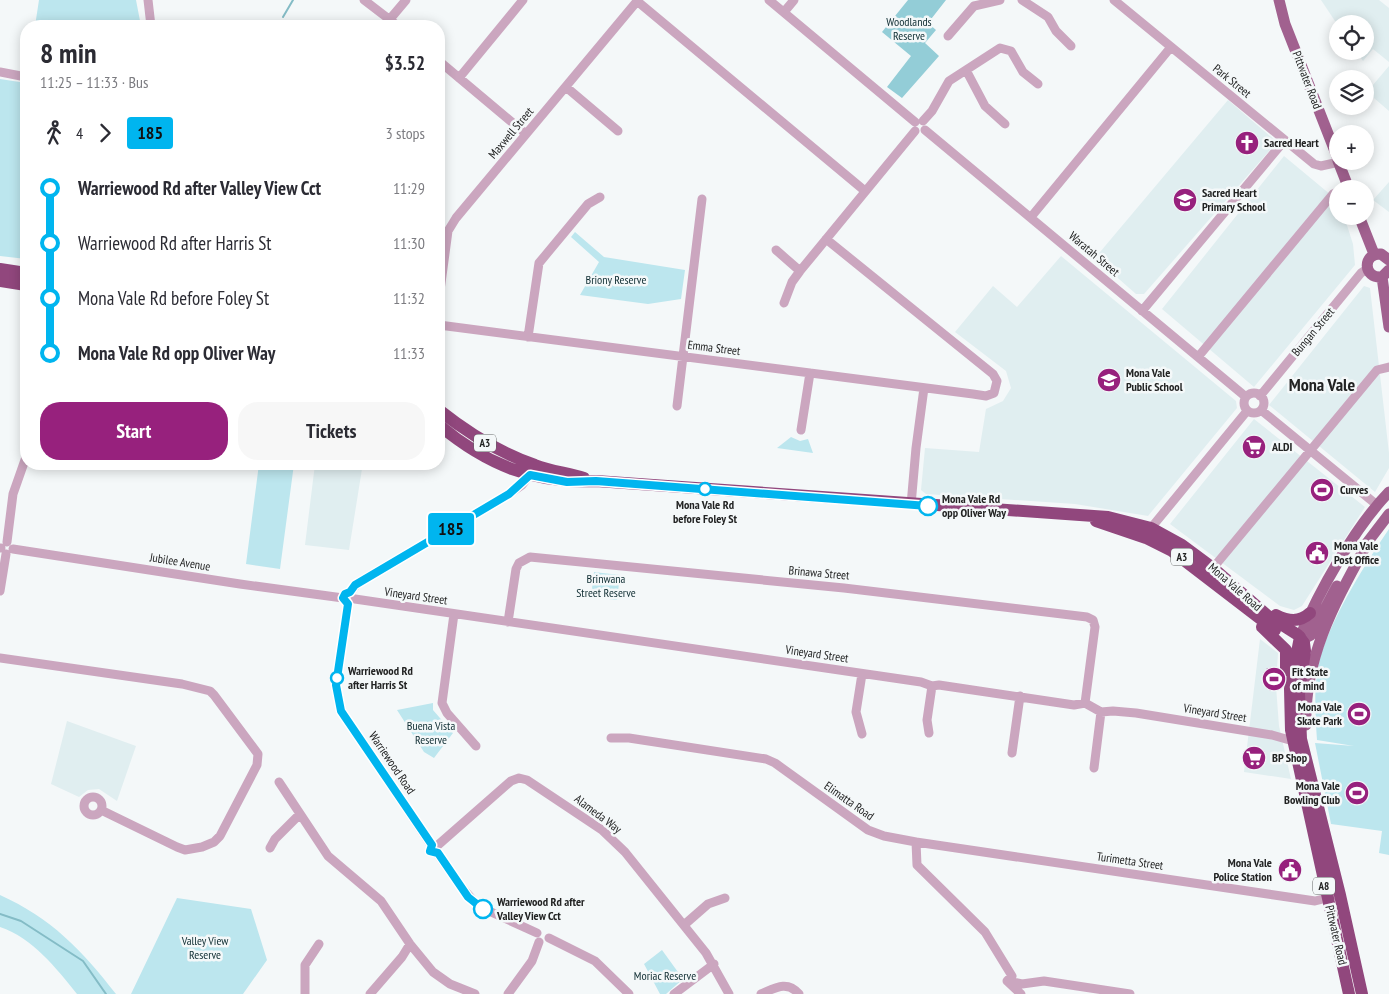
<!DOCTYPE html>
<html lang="en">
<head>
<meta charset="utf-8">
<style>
  :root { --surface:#fff; --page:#f7f7f7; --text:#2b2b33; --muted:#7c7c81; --accent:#97217d }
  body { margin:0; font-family:"PT Sans Narrow",sans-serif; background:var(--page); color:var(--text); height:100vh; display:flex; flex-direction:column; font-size:19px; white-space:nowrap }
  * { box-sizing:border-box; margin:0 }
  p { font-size:16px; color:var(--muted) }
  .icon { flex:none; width:28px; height:28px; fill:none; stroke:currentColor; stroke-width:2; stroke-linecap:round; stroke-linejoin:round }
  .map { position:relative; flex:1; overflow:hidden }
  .drawer { position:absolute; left:20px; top:20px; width:425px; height:450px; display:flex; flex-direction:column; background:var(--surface); border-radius:20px; box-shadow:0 2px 12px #0003 }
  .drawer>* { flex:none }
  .badge { padding:0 10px; border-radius:4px; font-size:18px; line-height:32px }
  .tools { position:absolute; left:1329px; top:15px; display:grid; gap:10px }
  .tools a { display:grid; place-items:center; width:45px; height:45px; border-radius:50%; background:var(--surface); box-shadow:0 2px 12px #0003; font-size:25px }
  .map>.badge { position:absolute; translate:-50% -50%; box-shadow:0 0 0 2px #fff }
  .legs { display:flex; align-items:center; gap:8px; height:55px; padding:0 20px; font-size:16px }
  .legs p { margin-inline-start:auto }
  .head { display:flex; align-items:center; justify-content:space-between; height:85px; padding:0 20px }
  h1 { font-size:28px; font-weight:800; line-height:38px }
  .cta { display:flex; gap:10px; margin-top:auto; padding:10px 20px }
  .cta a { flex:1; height:58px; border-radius:20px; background:var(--accent); color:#fff; font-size:20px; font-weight:800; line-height:58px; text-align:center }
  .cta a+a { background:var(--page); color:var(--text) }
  ul { padding:0 20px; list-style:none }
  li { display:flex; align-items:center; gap:18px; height:55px; font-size:19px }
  li i { display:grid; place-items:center; width:8px; height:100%; margin:0 6px; background:currentColor }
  li i::after { content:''; width:12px; height:12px; margin:-6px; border:4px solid; border-radius:50%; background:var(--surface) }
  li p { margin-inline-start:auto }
  li:first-child i { background:linear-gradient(#0000 50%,currentColor 0) }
  li:last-child i { background:linear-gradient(currentColor 50%,#0000 0) }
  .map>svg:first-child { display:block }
</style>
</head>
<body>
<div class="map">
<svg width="1389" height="994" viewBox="0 0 1389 994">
  <rect width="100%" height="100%" fill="#f4f8f9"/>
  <!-- built -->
  <path fill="#e0eef0" d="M1321,0H1379L1389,8V62L1373,49L1363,61L1356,51H1365V24H1337Z
    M1389,66V111L1367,92Z
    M1228,100L1277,142L1144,294H1136L1095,258Z
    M1284,156L1337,200L1338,216H1344L1353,244L1355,265L1254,387L1162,309Z
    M1389,182V212L1373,200Z
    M1061,256L1236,401L1237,408L1148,516L1075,504L926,494L921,490L925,448L979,452L986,409L1003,401L1011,388L1006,371L955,332L993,286L1017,307Z
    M1364,286L1370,288L1389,453V468L1375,492L1269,405Z
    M1254,419L1365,507L1302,606L1294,610L1280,606L1170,524Z
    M315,464L362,469L349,550L305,545Z
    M1260,639L1278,653L1276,686L1279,726L1291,779L1244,772Z
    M67,721L136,746L117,801L99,789L88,790L79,797L51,784Z"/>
  <!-- green -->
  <path fill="#bce6ee" d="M39,0H136L141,26H35Z
    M0,79L26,83V259L0,256Z
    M575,232L604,257L685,270L681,299L648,304L580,295L599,262L571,237Z
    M791,437L800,441L808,439L813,453L777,448Z
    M259,464H294L280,569L246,564Z
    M1389,529V855L1379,853L1382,831L1331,824L1315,743L1354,746L1317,740C1315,711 1313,680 1322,651C1336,611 1365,564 1389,529Z
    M594,572L620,575L617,600L591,597Z
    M433,703V710L453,733L434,758L424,752L397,710Z
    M0,895C51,918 82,950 116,994H77C56,968 33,938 0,927Z
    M177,898L251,909L267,960L243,994H131Z
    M662,950L683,979L666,994H660L644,964Z"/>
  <!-- forest -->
  <path fill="#93cdd7" d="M908,0H946L928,23L936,30L925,43L939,56L902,98L887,87L911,56L882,32Z"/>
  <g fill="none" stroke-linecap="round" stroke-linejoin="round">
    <!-- stream -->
    <path stroke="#84bcc6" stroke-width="2" d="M283,17L293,0
      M0,914L21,921L83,961L106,994"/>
    <!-- minor -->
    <path stroke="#cba6bf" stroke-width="9" d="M148,0L151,26
      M364,0L398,26
      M769,0L915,122
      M1022,0L1048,17L1056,31L1071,46
      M1114,0L1314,164L1321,166L1339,162
      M637,1L865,191
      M784,12L794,0
      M390,19L406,0
      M948,36L974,6L1000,0
      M439,61L526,134
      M966,70L985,106L1005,124
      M0,72L26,77
      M459,78L523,0
      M566,87L618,131
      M923,121L932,111L949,81L1000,48L1011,51L1023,72L1038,84
      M925,130L1246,397
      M1031,217L1171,47
      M776,250L800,271
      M439,298L448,231L456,218L638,0
      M784,303L792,282L800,271L915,131
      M1142,311L1284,141
      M439,325L973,394L986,396L994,393L997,381L993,374L826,239
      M528,337L539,263L588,204L600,197
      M1198,357L1333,194L1338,192
      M1244 403a10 10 0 1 1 20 0a10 10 0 1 1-20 0Z
      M1260,396L1361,273L1367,269
      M677,406L702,199
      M1261,410L1377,505
      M801,430L810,373
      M911,505L916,448L924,388
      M1151,528L1247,411
      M7,542L13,494L26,457
      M0,548H1
      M13,549L240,584L343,598
      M1213,568L1377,370L1389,367
      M0,591L6,554
      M350,593L359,582L509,494L522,485L533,471
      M355,599L921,682L932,686L939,685L1074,705L1085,703L1101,712L1113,711L1136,713L1272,735L1293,741
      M348,604L336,685L341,711L431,845
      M454,614L442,703L447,713L476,746
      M508,622L516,569L519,563L530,557L844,588L1087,617L1093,620L1095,627L1085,703
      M0,658L182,684L210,691L214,695L258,754L257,765L220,836L214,842L202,847L185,850L177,847L101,810
      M862,674L856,712L862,734
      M929,733L927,720L932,686
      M611,738H629L766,759L775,763L868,830L884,836L916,842L917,865L985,932L1012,976L1007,981L1021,994
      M1012,753L1020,696
      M1094,768L1101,712
      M279,782L328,856L381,901L410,944L433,972L450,984L475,994
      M84 806a9 9 0 1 1 18 0a9 9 0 1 1-18 0Z
      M916,842L1315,901L1331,897
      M438,845L511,781L519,778L527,780L602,830L625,852L706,953L729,994
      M270,848L275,839L300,814
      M437,853L458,883L478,906L537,933
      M684,925L708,904L725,898
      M549,938L595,961L629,994
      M1008,981L1022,984L1044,981L1130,994
      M305,994V965L319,944
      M370,994L402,957L410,944
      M508,994L532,961L539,942
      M674,994L714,964
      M761,994C775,988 787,980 799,994"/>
    <!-- major -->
    <path stroke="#a1618f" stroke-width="11" d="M1279,0L1285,24L1338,159
      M1338,161L1349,189
      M1359,216L1374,254
      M1389,260L1381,254C1362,253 1363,279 1382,277L1389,270
      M1382,277L1389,327
      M1363,548L1389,514
      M1300,637C1319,591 1355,527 1389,492
      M1303,639L1311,635L1337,586
      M1306,725C1304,656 1336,601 1368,542"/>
    <!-- highway -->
    <path stroke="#91477d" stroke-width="12" d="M0,269L26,273
      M0,281L26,285
      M439,410C468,433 500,453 535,465C551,471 568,473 584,478
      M439,425C487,465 534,484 596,481L1108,517L1151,528L1182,545L1213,568L1268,616L1298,635L1304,643L1305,651L1299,694L1301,739L1340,895L1362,994
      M1096,521L1146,538L1172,551L1275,630
      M1276,615C1288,621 1299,623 1310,613
      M1262,627L1286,650V670
      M1300,637L1290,689L1291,730L1349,994"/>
  </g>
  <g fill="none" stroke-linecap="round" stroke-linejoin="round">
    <!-- line-1 casing -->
    <g stroke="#fff" stroke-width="11">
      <path id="line-1" d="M483,909L468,897L438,853L430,851L432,845L341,711L336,685L348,604L343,598L345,594L350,592L355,585L509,494L530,475L567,482L596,481L928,506"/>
    </g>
    <!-- line-1 -->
    <use href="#line-1" stroke="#00b5ef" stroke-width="8"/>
  </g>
  <!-- icons -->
  <defs>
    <g id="church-disc" transform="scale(1.25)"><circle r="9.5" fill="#97217d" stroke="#f4f8f9"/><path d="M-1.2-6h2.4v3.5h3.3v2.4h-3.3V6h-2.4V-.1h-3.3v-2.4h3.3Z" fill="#fff"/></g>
    <g id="school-disc" transform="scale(1.25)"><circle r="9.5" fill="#97217d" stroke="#f4f8f9"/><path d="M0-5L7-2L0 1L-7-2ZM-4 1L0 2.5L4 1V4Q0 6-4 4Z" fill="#fff"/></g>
    <g id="supermarket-disc" transform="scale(1.25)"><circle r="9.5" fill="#97217d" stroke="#f4f8f9"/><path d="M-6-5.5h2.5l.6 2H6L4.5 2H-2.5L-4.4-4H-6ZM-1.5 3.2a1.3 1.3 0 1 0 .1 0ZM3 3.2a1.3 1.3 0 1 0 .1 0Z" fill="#fff"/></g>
    <g id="stadium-disc" transform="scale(1.25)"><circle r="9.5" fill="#97217d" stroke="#f4f8f9"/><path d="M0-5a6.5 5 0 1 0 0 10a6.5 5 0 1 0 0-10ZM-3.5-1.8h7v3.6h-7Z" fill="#fff"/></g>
    <g id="civic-disc" transform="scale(1.25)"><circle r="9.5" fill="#97217d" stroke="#f4f8f9"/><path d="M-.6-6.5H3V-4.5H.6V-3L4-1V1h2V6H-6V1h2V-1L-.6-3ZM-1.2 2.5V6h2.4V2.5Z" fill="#fff"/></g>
  </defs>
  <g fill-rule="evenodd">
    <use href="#church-disc" x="1247" y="143"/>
    <use href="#school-disc" x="1185" y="200"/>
    <use href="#school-disc" x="1109" y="380"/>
    <use href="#supermarket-disc" x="1254" y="447"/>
    <use href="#stadium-disc" x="1322" y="490"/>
    <use href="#civic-disc" x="1317" y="553"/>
    <use href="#stadium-disc" x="1274" y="679"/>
    <use href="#stadium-disc" x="1359" y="714"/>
    <use href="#supermarket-disc" x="1254" y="758"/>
    <use href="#stadium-disc" x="1357" y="793"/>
    <use href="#civic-disc" x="1290" y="870"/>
  </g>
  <!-- markers -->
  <g fill="#fff" stroke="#00b5ef" stroke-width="2.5">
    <circle cx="705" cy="489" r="6"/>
    <circle cx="928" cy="506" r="9"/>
    <circle cx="337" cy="678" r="6"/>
    <circle cx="483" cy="909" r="9"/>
  </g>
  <g text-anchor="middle" stroke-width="5" stroke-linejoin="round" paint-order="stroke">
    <!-- shield labels -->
    <g fill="#f4f8f9" stroke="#616363" stroke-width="1">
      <rect x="474" y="434.5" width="22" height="17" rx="4"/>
      <rect x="1171" y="548.5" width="22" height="17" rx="4"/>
      <rect x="1313" y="877.5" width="22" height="17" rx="4"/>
    </g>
    <g font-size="11" font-weight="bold" fill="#222323">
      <text x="485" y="447">A3</text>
      <text x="1182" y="561">A3</text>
      <text x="1324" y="890">A8</text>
    </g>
    <!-- park labels -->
    <g font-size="12" fill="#102e33" stroke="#f4f8f9">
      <text x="909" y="26">Woodlands<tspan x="909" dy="14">Reserve</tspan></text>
      <text x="616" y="284">Briony Reserve</text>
      <text x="606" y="583">Brinwana<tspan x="606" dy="14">Street Reserve</tspan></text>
      <text x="431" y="730">Buena Vista<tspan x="431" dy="14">Reserve</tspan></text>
      <text x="205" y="945">Valley View<tspan x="205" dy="14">Reserve</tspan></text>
      <text x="665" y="980">Moriac Reserve</text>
    </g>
    <!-- street labels -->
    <g font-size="12" fill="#222323" stroke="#f4f8f9">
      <text transform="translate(1307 80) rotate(69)" y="4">Pittwater Road</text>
      <text transform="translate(1232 81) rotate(39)" y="4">Park Street</text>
      <text transform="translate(511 133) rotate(-50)" y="4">Maxwell Street</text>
      <text transform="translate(1094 254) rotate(40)" y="4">Waratah Street</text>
      <text transform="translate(1313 332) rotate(-50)" y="4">Bungan Street</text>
      <text transform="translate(714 348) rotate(7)" y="4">Emma Street</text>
      <text transform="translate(180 562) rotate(9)" y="4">Jubilee Avenue</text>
      <text transform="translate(819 573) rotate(5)" y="4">Brinawa Street</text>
      <text transform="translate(1235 587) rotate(41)" y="4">Mona Vale Road</text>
      <text transform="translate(416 596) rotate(8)" y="4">Vineyard Street</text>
      <text transform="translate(817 654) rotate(8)" y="4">Vineyard Street</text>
      <text transform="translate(1215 713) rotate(9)" y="4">Vineyard Street</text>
      <text transform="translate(392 763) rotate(56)" y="4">Warriewood Road</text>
      <text transform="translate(849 801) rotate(35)" y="4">Elimatta Road</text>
      <text transform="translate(598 814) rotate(37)" y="4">Alameda Way</text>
      <text transform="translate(1130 861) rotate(8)" y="4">Turimetta Street</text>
      <text transform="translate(1336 935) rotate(77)" y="4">Pittwater Road</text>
    </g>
    <!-- poi labels -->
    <g font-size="12" font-weight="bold" fill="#222323" stroke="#f4f8f9" text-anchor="start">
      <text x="1264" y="147">Sacred Heart</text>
      <text x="1202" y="197">Sacred Heart<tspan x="1202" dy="14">Primary School</tspan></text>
      <text x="1126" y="377">Mona Vale<tspan x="1126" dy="14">Public School</tspan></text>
      <text x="1272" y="451">ALDI</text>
      <text x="1340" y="494">Curves</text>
      <text x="1334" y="550">Mona Vale<tspan x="1334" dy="14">Post Office</tspan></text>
      <text x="1292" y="676">Fit State<tspan x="1292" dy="14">of mind</tspan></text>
      <text x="1342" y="711" text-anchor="end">Mona Vale<tspan x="1342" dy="14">Skate Park</tspan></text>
      <text x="1272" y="762">BP Shop</text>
      <text x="1340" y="790" text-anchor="end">Mona Vale<tspan x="1340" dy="14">Bowling Club</tspan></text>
      <text x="1272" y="867" text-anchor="end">Mona Vale<tspan x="1272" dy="14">Police Station</tspan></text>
    </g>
    <!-- stop labels -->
    <g font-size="12" font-weight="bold" fill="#222323" stroke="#f4f8f9" text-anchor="start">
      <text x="942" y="503">Mona Vale Rd<tspan x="942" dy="14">opp Oliver Way</tspan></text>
      <text x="705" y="509" text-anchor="middle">Mona Vale Rd<tspan x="705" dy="14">before Foley St</tspan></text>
      <text x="348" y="675">Warriewood Rd<tspan x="348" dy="14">after Harris St</tspan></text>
      <text x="497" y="906">Warriewood Rd after<tspan x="497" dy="14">Valley View Cct</tspan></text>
    </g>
    <!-- district labels -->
    <g font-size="18" font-weight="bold" fill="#222323" stroke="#f4f8f9">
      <text x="1322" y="391">Mona Vale</text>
    </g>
  </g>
</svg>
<div class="tools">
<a><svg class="icon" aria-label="locate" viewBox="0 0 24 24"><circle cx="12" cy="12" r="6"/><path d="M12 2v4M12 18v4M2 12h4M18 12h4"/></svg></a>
<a><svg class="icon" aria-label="layers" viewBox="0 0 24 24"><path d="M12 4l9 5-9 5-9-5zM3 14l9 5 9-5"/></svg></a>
<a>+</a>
<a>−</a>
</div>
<b class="badge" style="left:451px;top:529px;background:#00b5ef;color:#111">185</b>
<section class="drawer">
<div class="head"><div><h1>8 min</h1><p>11:25 – 11:33 · Bus</p></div><b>$3.52</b></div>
<div class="legs"><svg class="icon" aria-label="walk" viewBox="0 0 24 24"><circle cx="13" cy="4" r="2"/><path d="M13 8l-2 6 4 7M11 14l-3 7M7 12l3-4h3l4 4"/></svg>4<svg class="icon" aria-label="forward" viewBox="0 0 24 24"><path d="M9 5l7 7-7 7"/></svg><b class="badge" style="background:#00b5ef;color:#111">185</b><p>3 stops</p></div>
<ul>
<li><i style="color:#00b5ef"></i><b>Warriewood Rd after Valley View Cct</b><p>11:29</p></li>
<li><i style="color:#00b5ef"></i><span>Warriewood Rd after Harris St</span><p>11:30</p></li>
<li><i style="color:#00b5ef"></i><span>Mona Vale Rd before Foley St</span><p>11:32</p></li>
<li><i style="color:#00b5ef"></i><b>Mona Vale Rd opp Oliver Way</b><p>11:33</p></li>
</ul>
<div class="cta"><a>Start</a><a>Tickets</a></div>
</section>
</div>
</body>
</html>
